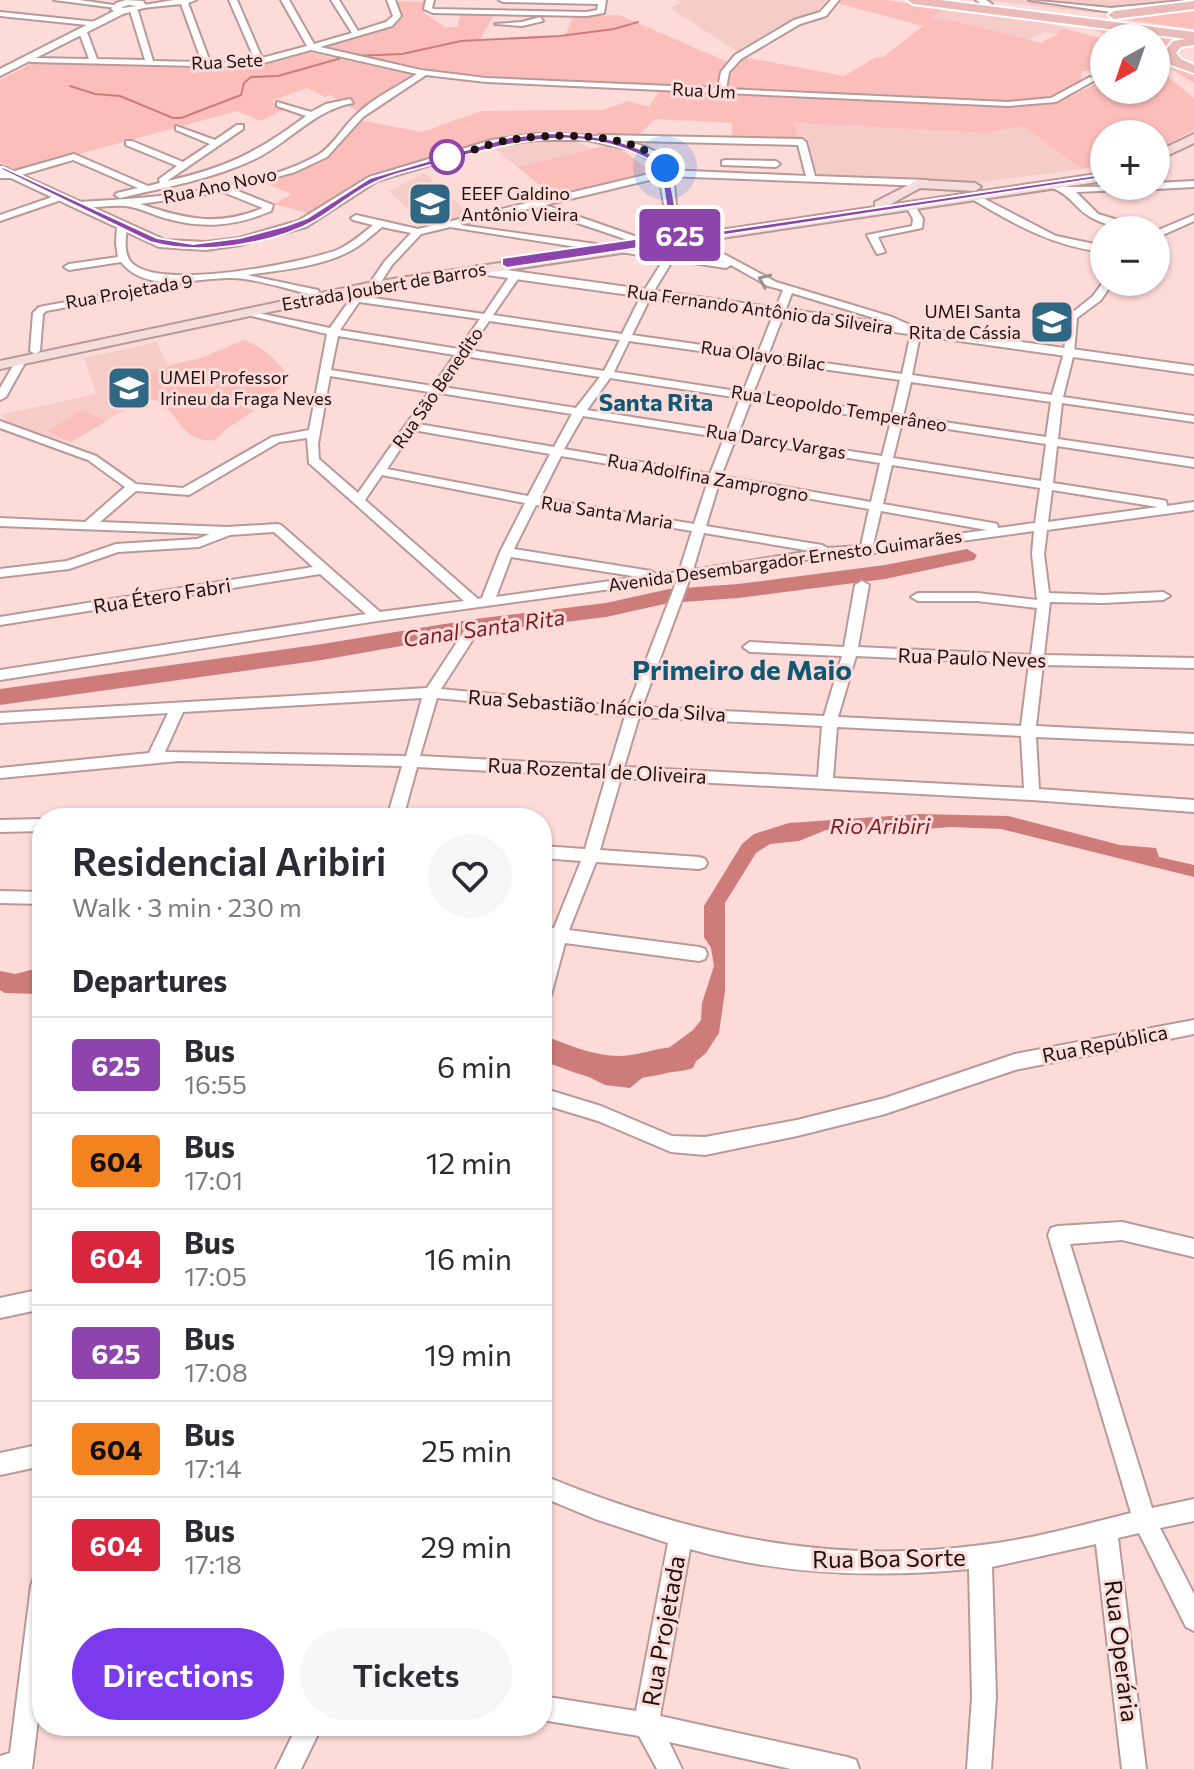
<!DOCTYPE html>
<html lang="en">
<head>
<meta charset="utf-8">
<style>
  :root { --surface:#fff; --page:#f7f7f7; --text:#2b2b33; --muted:#7c7c81; --line:#e1e1e2; --accent:#7c3aed }
  body { margin:0; font-family:Commissioner,sans-serif; background:var(--page); color:var(--text); height:100vh; display:flex; flex-direction:column; font-size:30px; white-space:nowrap }
  * { box-sizing:border-box; margin:0 }
  p { font-size:26px; color:var(--muted) }
  .icon { flex:none; width:44px; height:44px; fill:none; stroke:currentColor; stroke-width:2; stroke-linecap:round; stroke-linejoin:round }
  .map { position:relative; flex:1; overflow:hidden }
  .side { position:absolute; left:32px; top:808px; width:520px; height:928px; display:flex; flex-direction:column; background:var(--surface); border-radius:32px; box-shadow:0 2px 6px #0004 }
  .side>* { flex:none }
  .badge { padding:0 16px; border-radius:6px; font-size:28px; line-height:52px }
  .needle { width:52px; rotate:220deg }
  .buttons { position:absolute; left:1090px; top:24px; display:grid; gap:16px }
  .buttons a { display:grid; place-items:center; width:80px; height:80px; border-radius:50%; background:var(--surface); box-shadow:0 2px 6px #0004; font-size:40px }
  .you { position:absolute; width:40px; height:40px; margin:-20px; border:6px solid #fff; border-radius:50%; background:#1a73e8; box-shadow:0 0 0 12px #1a73e833 }
  .map>.badge { position:absolute; translate:-50% -50%; box-shadow:0 0 0 4px #fff }
  h2 { padding:0 40px; font-size:30px; line-height:72px }
  .round { display:grid; place-items:center; flex:none; width:84px; height:84px; border-radius:42px; background:var(--page) }
  .overview { display:flex; align-items:center; justify-content:space-between; height:136px; padding:0 40px }
  h1 { font-size:38px; font-weight:600; line-height:60px }
  .primary-button { display:flex; gap:16px; margin-top:auto; padding:16px 40px }
  .primary-button a { flex:1; height:92px; border-radius:48px; background:var(--accent); color:#fff; font-size:32px; font-weight:600; line-height:92px; text-align:center }
  .primary-button a+a { background:var(--page); color:var(--text) }
  ul { padding:0; list-style:none }
  li { display:flex; align-items:center; gap:24px; height:96px; padding:0 40px; border-top:2px solid var(--line) }
  li div { flex:1 }
  li b { display:block; font-size:30px }
  li em { font-style:normal }
  li .badge { min-width:88px; font-weight:700; text-align:center }
  .map>svg:first-child { display:block }
</style>
</head>
<body>
<div class="map">
<svg width="1194" height="1769" viewBox="0 0 1194 1769">
  <rect width="100%" height="100%" fill="#fddbd9"/>
  <!-- built -->
  <path fill="#f6ccc9" d="M676,0H827L812,16L790,21L738,52L670,8L681,2Z
    M984,0H1194V4L1095,13Z
    M942,8L1036,21L1077,30L1062,28L1058,34L1044,32L1029,40L933,18Z
    M793,123L985,133L1022,126L1083,169L971,183L815,176L805,141L798,140Z
    M573,140L593,149L517,167L493,147L531,141Z
    M424,173L472,216L426,227L389,191Z
    M157,342L174,381L71,442L16,428L0,415L96,394L84,358Z"/>
  <!-- green -->
  <path fill="#fcbebb" d="M841,0H886L942,8L933,18L972,25L1041,43L1058,34L1062,28L1104,39V69L1082,71L1081,80L1055,96L1015,102L728,88L731,72L743,57L844,76L876,57L882,58L923,26L840,4Z
    M395,1L427,2L424,13L445,27H457L461,14L494,15L479,41L565,36L573,17L619,15L728,62L717,87L712,88L459,75L323,48L395,24L401,17Z
    M1194,7V29L1099,16Z
    M1079,24L1189,39L1171,44L1166,50L1194,71V83L1156,60V38H1116Z
    M310,53L413,75L357,111L330,95L325,97L307,88L271,101L286,108L261,121L237,111L17,171L0,162V80L33,63L226,69L258,66Z
    M1156,67L1194,98V130L1156,151V134H1104V164L1083,169L1022,126L985,133L794,123L798,140H732V123L655,119L637,137L526,135L487,143L371,177L314,215L274,204L292,194L265,183L320,161L339,145L360,120L422,132L481,111L603,110L629,101L649,107L660,90L1020,107L1063,100L1100,82H1104V90H1156Z
    M613,144L652,171L552,195L517,167Z
    M244,340C262,347 272,356 285,371C288,399 259,394 240,402L242,407L255,410L225,430L216,440C175,444 182,406 148,398L151,388L139,379L164,367L204,357Z
    M82,410L106,421L71,442L48,431Z"/>
  <!-- water -->
  <path fill="#ce7c7a" d="M920,814L1008,816L1120,845L1156,848L1159,857L1194,865V877L1001,829L950,827L891,832L826,830L799,841L770,844L756,853L725,903V991L719,1033L706,1053L694,1063L670,1066L648,1073L630,1088L605,1085L579,1072L542,1061V1046L568,1060L616,1074H629L643,1067L693,1030L701,1020L702,1003L714,966L711,948L704,937V906L742,844L754,834L789,823Z
    M42,967V991L38,994L5,993L0,990V971L15,974Z"/>
  <g fill="none" stroke-linecap="round" stroke-linejoin="round">
    <!-- stream -->
    <path stroke="#ce7c7a" stroke-width="2" d="M354,56L402,54L461,41L560,36L614,29L638,22
      M70,86L95,94L120,96L173,118H181L241,95L244,83L251,77L278,76L345,57"/>
    <!-- river -->
    <path fill="#ce7c7a" fill-rule="evenodd" d="M967,549L977,555L974,560L885,579L738,598L669,603L606,617L475,633L322,660L0,705V689L322,644L475,619L606,603L669,589L738,584L885,565Z
      M542,1035C567,1044 592,1056 620,1056C645,1056 668,1041 693,1050L697,1059L693,1068C683,1072 673,1071 663,1074C609,1085 593,1081 542,1060Z"/>
    <!-- minor casing -->
    <g stroke="#b99997" stroke-width="4">
      <path id="minor" d="M54,0H79L120,6L116,8Z
        M174,0H196L188,3L210,62L238,63L255,60L229,0H237L262,58L307,46L281,0H289L314,44L352,33L331,0H339L358,31L386,22L393,16L387,0H395L401,16L392,26L320,47L421,70L486,78L718,88L721,72L735,55L794,20L820,12L831,0H839L826,16L800,24L741,59L729,72L726,89L1008,102L1051,98L1090,77L1097,79L1056,102L1008,106L486,82L426,75L363,117L327,157L295,172L233,189L273,205L271,211C233,227 200,229 161,217C150,213 136,207 125,206C108,205 91,209 75,207L73,205L78,202C148,199 257,190 318,155C333,146 343,127 356,115C373,98 397,87 417,74L311,50L260,64L238,67L31,62L27,60L31,58L89,59L79,32L83,30L87,32L97,59L145,60L130,11L134,9L138,11L153,61L202,62L181,4L142,8L138,6ZM223,192L263,208C217,227 186,219 140,204Z
        M426,0H434L432,8L434,9L587,12L597,10L598,4L503,2L499,0H606L604,13L587,16L433,13L424,9Z
        M976,0H986L992,4L985,6Z
        M1029,0L1111,8L1194,0V2L1111,12Z
        M0,12L97,22L101,24L97,26L0,16Z
        M540,17L543,21L522,26L495,24L522,22Z
        M350,99L353,103C314,110 291,141 257,158C214,179 166,187 120,198L115,195L117,193L138,188L73,160L11,178H0V172H11L74,154L148,186L160,183L159,179L177,166L126,145V141H132L183,162L210,144L176,130V126L215,140L237,125H243V129L167,181C226,168 258,152 306,116L277,106V102L311,112L326,104Z
        M599,135L802,139L806,142L815,176L926,180L931,183L926,186L666,176L545,205L643,239L645,241L640,244L542,211L536,207L460,225L596,244L601,247L596,250L450,227L421,234L392,265L381,282L377,283L372,280L385,261L411,233L382,227C372,235 363,244 352,250C322,267 280,270 247,275L318,290L319,292L314,295C290,290 250,277 229,278C194,278 147,294 121,262L69,270L64,267L69,264L118,257L116,244L117,226L122,223L127,226C126,238 123,252 131,262C157,292 302,263 337,250C351,244 362,234 373,225L353,220L351,218L356,215L418,229L666,170L806,176L798,145L596,140L595,138Z
        M725,160L776,161L780,164L776,167L722,165V161Z
        M1194,181V187L1156,189L1151,186H1156V183Z
        M1053,182L1069,187L1151,186L1146,189L1076,192L1098,214L1151,230C1133,230 1108,227 1092,218C1075,209 1071,194 1050,187L1048,185Z
        M61,194L66,197L64,199L0,221V215Z
        M975,194L1056,236L1104,246V252C1054,247 1014,224 972,199L970,197Z
        M911,203L914,204L923,219L922,228L878,237L885,252L877,254L867,235L912,226L913,219L906,206Z
        M1194,215V221L1156,238V231Z
        M692,237L776,282L892,317L921,330L912,375L1052,395L1064,353L1067,317L1093,296L1104,281L1113,282L1101,300L1077,318L1074,353L1063,397L1194,416V422L1062,403L1058,439L1194,459V467L1057,446L1053,483L1162,500L1166,501L1167,506L1194,502V510L1047,530L1044,554L1049,593L1103,595L1163,592L1170,596L1163,600L1103,603L1050,602L1044,655L1194,658V668L1043,665L1036,726L1194,734V744L1036,737L1039,789L1194,800V812L1032,800L621,778L600,850L699,857L705,859L707,863L705,867L699,869L596,862L569,930L699,947L705,949L707,954L705,959L699,961L565,943L551,995L548,1000L542,1002V965L549,941L542,940V926L554,928L581,861L542,858V846L585,849L606,777L417,767L403,818H387L402,766L179,761L0,778V768L149,753L168,713L0,723V713L427,688L465,630L470,629L477,633L441,689L628,707L677,580L377,621L0,680V670L366,614L320,574L0,625V617L313,567L274,532L230,535L199,547L118,552L69,569L0,577V569L67,561L116,544L197,539L210,534L0,526V518L85,522L125,487L88,460L0,428V421L96,456L136,484L183,488L272,437L309,430L327,334L243,314V310L330,328L349,301L328,297L327,295L332,292L484,314L511,274L515,273L520,276L493,315L622,334L642,294L664,259L621,252V248L724,262L689,242L687,240ZM673,260L726,268L731,265L768,286L783,290L758,353L632,335L652,294ZM792,293L884,321L911,333L902,374L768,355ZM359,302L480,319L459,349L340,330ZM489,321L620,340L604,371L469,350ZM338,336L455,355L433,386L331,370ZM629,341L756,359L743,392L614,372ZM464,356L600,377L576,408L443,387ZM766,361L900,380L892,414L753,393ZM330,376L429,392L358,493L319,459L318,444ZM610,378L740,398L727,432L587,410ZM911,382L1051,402L1046,437L903,416ZM439,393L572,414L554,447L418,424ZM751,400L891,421L882,456L738,434ZM583,416L724,438L710,474L564,449ZM902,422L1046,444L1041,481L893,458ZM413,430L550,454L528,496L387,469ZM307,438L309,463L464,601L380,612L281,525L277,524L227,527L100,522L136,491L189,495L279,442ZM735,440L880,463L871,502L721,476ZM561,456L708,481L694,524L540,498ZM892,465L1040,488L1035,523L998,528L997,524L993,523L883,504ZM382,475L525,503L500,552L482,598L478,599L365,500ZM719,483L869,509L861,546L828,548L822,545L706,526ZM1052,490L1158,507L1048,522ZM536,505L692,531L679,572L657,575L651,571L514,549ZM881,511L987,530L873,545ZM1034,531L1032,554L1037,600L977,593H918L911,597L918,601H977L1037,608L1031,655L858,647L869,585L862,581L855,585L844,647L750,642L743,647L750,652L842,656L824,716L642,707L690,578L836,555L866,554ZM704,533L811,551L693,570ZM511,557L639,577L496,597ZM856,656L1029,664L1021,726L838,717ZM422,698L406,756L165,752L183,712ZM437,698L625,716L610,766L420,756ZM639,717L822,726L818,777L624,767ZM837,727L1021,736L1024,788L833,778Z
        M174,282L179,285L178,287L46,311L43,314L40,351L35,354L30,351L33,313L39,307Z
        M21,358L26,361L6,397L0,400V388L17,359Z
        M42,819V831L0,832V820Z
        M0,891L42,892V904L0,903Z
        M1194,1020V1034L1015,1070L885,1114L797,1136L705,1155L671,1152L598,1121L542,1104V1088L601,1106L672,1136L705,1137L797,1120L885,1098L1015,1054Z
        M1122,1222L1194,1239V1257L1122,1240L1070,1244L1152,1508L1194,1499V1521L1160,1528L1194,1594V1631L1186,1627L1139,1533L1118,1538L1146,1769H1122L1096,1544L992,1567L996,1697L991,1769H967L972,1697L969,1569C875,1578 781,1575 690,1549L660,1716L847,1757L856,1760L859,1769H791L669,1742L682,1769H657L639,1736L542,1720V1696L636,1711L668,1543L595,1519L542,1497V1475C686,1534 826,1566 982,1545C1033,1539 1082,1525 1131,1513L1048,1235L1051,1228L1058,1226Z
        M42,1289V1309L0,1318V1298Z
        M42,1444V1466L0,1475V1453Z
        M42,1575V1686L32,1769H0V1756L10,1753L31,1586L34,1578Z
        M297,1726H322L301,1769H276Z"/>
    </g>
    <!-- tertiary casing -->
    <g stroke="#b99997" stroke-width="4">
      <path id="tertiary" d="M126,0L143,1L147,7L123,14L0,76V69L114,11L111,9L116,3ZM129,5L137,6L122,8V7Z
        M536,134C565,134 651,135 668,163C676,177 674,197 677,212C679,220 684,228 688,235L678,238L666,216L657,164L632,150L587,140H536L497,145L377,181L306,227L240,245L206,250L159,247L0,173V166L4,167L165,240L206,242L239,238L298,221L369,177L492,140Z
        M477,266L1194,366V374L473,273L471,270Z"/>
    </g>
    <!-- secondary casing -->
    <g stroke="#b99997" stroke-width="4">
      <path id="secondary" d="M1194,134V143L1156,161V152Z
        M1104,173V181L373,290L0,369V361L373,282L875,207V202L918,180L975,183L981,187L975,191L920,188L889,205Z"/>
    </g>
    <!-- primary casing -->
    <g stroke="#fff" stroke-width="4">
      <path id="primary" d="M907,0H941L1194,32V45L1181,47L1176,53L1181,59L1194,65V73L1171,65L1163,53L1173,41L1186,39L913,4Z
        M1194,1V9L1114,19L1108,15L1114,11Z"/>
    </g>
    <!-- minor -->
    <use href="#minor" fill="#fff" fill-rule="evenodd"/>
    <!-- tertiary -->
    <use href="#tertiary" fill="#fff" fill-rule="evenodd"/>
    <!-- secondary -->
    <use href="#secondary" fill="#f4dddc" fill-rule="evenodd"/>
    <!-- primary -->
    <use href="#primary" fill="#eabbb9" fill-rule="evenodd"/>
  </g>
  <!-- one-way arrows -->
  <defs><path id="oneway-chevron" d="M-2-3.5L2.5 0L-2 3.5" fill="none" stroke-width="1.6" stroke-linecap="round" stroke-linejoin="round" transform="scale(2)"/></defs>
  <use stroke="#999494" href="#oneway-chevron" transform="translate(764 280) rotate(-156)"/>
  <!-- line -->
  <path fill="#8e44ad" stroke="#fff" stroke-width="2" d="M552,133C600,136 626,138 667,163L677,216L686,236L1104,174L1108,177L507,268L502,265V258L677,233L668,216L660,166C587,121 519,140 442,162C421,168 398,172 378,181C356,190 337,208 316,220C272,245 198,256 150,242L0,169L3,167L157,238L193,244L240,238L285,226L307,218L370,178L510,137Z"/>
  <g fill="none" stroke-linecap="round" stroke-linejoin="round">
    <!-- walk -->
    <path stroke="#1d1211" stroke-width="8" stroke-dasharray="0 14.4" d="M447,157C461,155 490,143 510,140C547,133 643,130 665,168"/>
  </g>
  <!-- icons -->
  <defs>
    <g id="school-square" transform="scale(2.3)"><rect x="-9" y="-9" width="18" height="18" rx="4" fill="#306782" stroke="#fddbd9"/><path d="M0-5L7-2L0 1L-7-2ZM-4 1L0 2.5L4 1V4Q0 6-4 4Z" fill="#fff"/></g>
  </defs>
  <g fill-rule="evenodd">
    <use href="#school-square" x="430" y="204"/>
    <use href="#school-square" x="1052" y="322"/>
    <use href="#school-square" x="129" y="388"/>
  </g>
  <!-- markers -->
  <circle fill="#fff" stroke="#8e44ad" stroke-width="4" cx="447" cy="157" r="16"/>
  <g text-anchor="middle" stroke-width="6" stroke-linejoin="round" paint-order="stroke">
    <!-- far-street labels -->
    <g font-size="18" fill="#1d1211" stroke="#fddbd9">
      <text transform="translate(227 62) rotate(-3)" y="6">Rua Sete</text>
      <text transform="translate(704 91) rotate(3)" y="6">Rua Um</text>
      <text transform="translate(220 186) rotate(-12)" y="6">Rua Ano Novo</text>
      <text transform="translate(384 287) rotate(-10)" y="6">Estrada Joubert de Barros</text>
      <text transform="translate(129 292) rotate(-10)" y="6">Rua Projetada 9</text>
      <text transform="translate(760 310) rotate(8)" y="6">Rua Fernando Antônio da Silveira</text>
      <text transform="translate(763 356) rotate(8)" y="6">Rua Olavo Bilac</text>
      <text transform="translate(438 388) rotate(-55)" y="6">Rua São Benedito</text>
      <text transform="translate(839 409) rotate(9)" y="6">Rua Leopoldo Temperâneo</text>
      <text transform="translate(776 442) rotate(9)" y="6">Rua Darcy Vargas</text>
      <text transform="translate(708 478) rotate(10)" y="6">Rua Adolfina Zamprogno</text>
      <text transform="translate(607 513) rotate(9)" y="6">Rua Santa Maria</text>
      <text transform="translate(785 561) rotate(-8)" y="6">Avenida Desembargador Ernesto Guimarães</text>
    </g>
    <!-- far-poi labels -->
    <g font-size="18" fill="#1d1211" stroke="#fddbd9" text-anchor="start">
      <text x="461" y="200">EEEF Galdino<tspan x="461" dy="21">Antônio Vieira</tspan></text>
      <text x="1021" y="318" text-anchor="end">UMEI Santa<tspan x="1021" dy="21">Rita de Cássia</tspan></text>
      <text x="160" y="384">UMEI Professor<tspan x="160" dy="21">Irineu da Fraga Neves</tspan></text>
    </g>
    <!-- street labels -->
    <g font-size="20" fill="#1d1211" stroke="#fddbd9">
      <text transform="translate(162 596) rotate(-9)" y="7">Rua Étero Fabri</text>
      <text transform="translate(972 658) rotate(2)" y="7">Rua Paulo Neves</text>
      <text transform="translate(597 706) rotate(4)" y="7">Rua Sebastião Inácio da Silva</text>
      <text transform="translate(597 771) rotate(3)" y="7">Rua Rozental de Oliveira</text>
      <text transform="translate(1105 1044) rotate(-11)" y="7">Rua República</text>
    </g>
    <!-- water labels -->
    <g font-size="22" font-style="italic" fill="#7d1b23" stroke="#fddbd9">
      <text transform="translate(484 628) rotate(-8)" y="8">Canal Santa Rita</text>
      <text x="880" y="834">Rio Aribiri</text>
    </g>
    <!-- far-district labels -->
    <g font-size="24" font-weight="bold" fill="#115673" stroke="#fddbd9">
      <text x="656" y="411">Santa Rita</text>
    </g>
    <!-- near-street labels -->
    <g font-size="24" fill="#1d1211" stroke="#fddbd9">
      <text transform="translate(889 1559) rotate(-1)" y="8">Rua Boa Sorte</text>
      <text transform="translate(664 1631) rotate(-80)" y="8">Rua Projetada</text>
      <text transform="translate(1121 1651) rotate(83)" y="8">Rua Operária</text>
    </g>
    <!-- district labels -->
    <g font-size="28" font-weight="bold" fill="#115673" stroke="#fddbd9">
      <text x="742" y="680">Primeiro de Maio</text>
    </g>
  </g>
</svg>
<div class="buttons">
<a><svg class="needle" viewBox="-14 -14 28 28"><path d="M0-13l5 13h-10z" fill="#e53935"/><path d="M0 13l5-13h-10z" fill="#7c7c81"/></svg></a>
<a>+</a>
<a>−</a>
</div>
<div class="you" style="left:665px;top:168px"></div>
<b class="badge" style="left:680px;top:235px;background:#8e44ad;color:#fff">625</b>
<section class="side">
<div class="overview"><div><h1>Residencial Aribiri</h1><p>Walk · 3 min · 230 m</p></div><a class="round"><svg class="icon" aria-label="heart" viewBox="0 0 24 24"><path d="M12 20l-8-8c-3-5 5-10 8-4 3-6 11-1 8 4z"/></svg></a></div>
<h2>Departures</h2>
<ul>
<li><span class="badge" style="background:#8e44ad;color:#fff">625</span><div><b>Bus</b><p>16:55</p></div><em>6 min</em></li>
<li><span class="badge" style="background:#f58220;color:#111">604</span><div><b>Bus</b><p>17:01</p></div><em>12 min</em></li>
<li><span class="badge" style="background:#d7263d;color:#fff">604</span><div><b>Bus</b><p>17:05</p></div><em>16 min</em></li>
<li><span class="badge" style="background:#8e44ad;color:#fff">625</span><div><b>Bus</b><p>17:08</p></div><em>19 min</em></li>
<li><span class="badge" style="background:#f58220;color:#111">604</span><div><b>Bus</b><p>17:14</p></div><em>25 min</em></li>
<li><span class="badge" style="background:#d7263d;color:#fff">604</span><div><b>Bus</b><p>17:18</p></div><em>29 min</em></li>
</ul>
<div class="primary-button"><a>Directions</a><a>Tickets</a></div>
</section>
</div>
</body>
</html>
